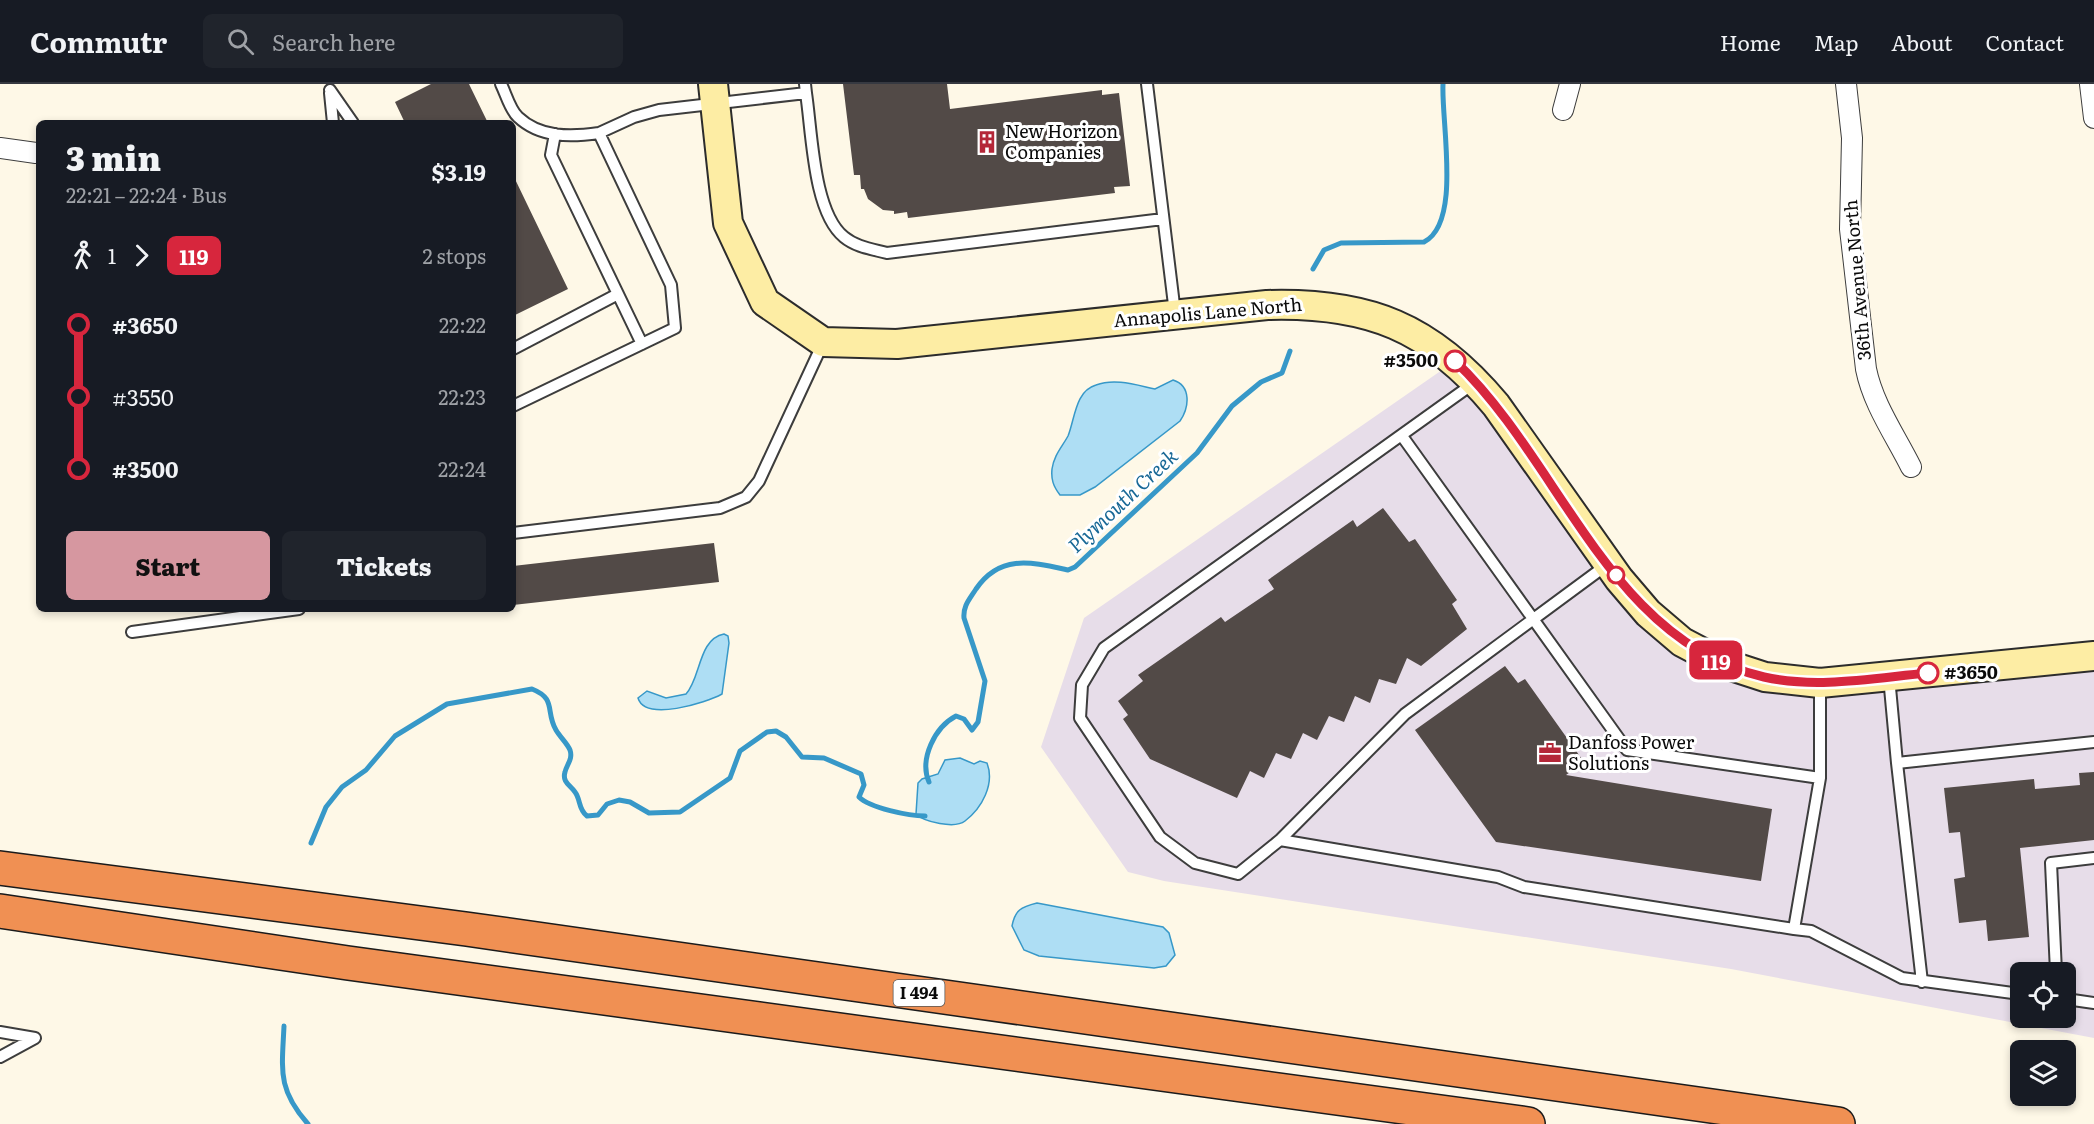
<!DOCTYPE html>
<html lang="en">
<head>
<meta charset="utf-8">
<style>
  :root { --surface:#171b24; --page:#20242c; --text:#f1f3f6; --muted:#9ea1a6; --line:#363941; --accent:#d697a0 }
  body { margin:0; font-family:Literata,serif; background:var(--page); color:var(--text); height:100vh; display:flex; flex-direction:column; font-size:22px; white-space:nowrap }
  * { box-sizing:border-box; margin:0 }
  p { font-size:20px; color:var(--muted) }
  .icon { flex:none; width:33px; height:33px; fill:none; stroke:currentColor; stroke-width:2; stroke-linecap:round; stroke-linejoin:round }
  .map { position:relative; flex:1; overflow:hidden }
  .panel { position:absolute; left:36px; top:36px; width:480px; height:492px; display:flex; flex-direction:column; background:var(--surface); border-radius:9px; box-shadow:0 3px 9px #0003 }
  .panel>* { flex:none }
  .badge { padding:0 12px; border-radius:9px; font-size:21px; line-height:39px }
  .tools { position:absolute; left:2010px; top:878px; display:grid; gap:12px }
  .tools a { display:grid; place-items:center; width:66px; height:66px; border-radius:9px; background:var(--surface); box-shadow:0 3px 9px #0003; font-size:30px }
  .map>.badge { position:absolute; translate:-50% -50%; box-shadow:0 0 0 3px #fff }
  .legs { display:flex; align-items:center; gap:9px; height:66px; padding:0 30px; font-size:20px }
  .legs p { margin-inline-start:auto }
  .overview { display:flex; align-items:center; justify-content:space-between; height:102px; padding:0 30px }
  h1 { font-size:33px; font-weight:800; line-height:45px }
  .primary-button { display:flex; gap:12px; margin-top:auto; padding:12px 30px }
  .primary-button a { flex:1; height:69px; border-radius:9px; background:var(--accent); color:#111; font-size:24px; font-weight:800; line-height:69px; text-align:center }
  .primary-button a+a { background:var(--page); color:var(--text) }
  ul { padding:0 30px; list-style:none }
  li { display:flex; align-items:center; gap:21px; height:72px; font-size:22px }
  li i { display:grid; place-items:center; width:9px; height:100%; margin:0 8px; background:currentColor }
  li i::after { content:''; width:15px; height:15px; margin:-8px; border:4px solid; border-radius:50%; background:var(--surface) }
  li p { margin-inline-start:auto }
  li:first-child i { background:linear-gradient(#0000 50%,currentColor 0) }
  li:last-child i { background:linear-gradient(currentColor 50%,#0000 0) }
  header { display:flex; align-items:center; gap:36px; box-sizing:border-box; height:84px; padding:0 30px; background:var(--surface); border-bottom:2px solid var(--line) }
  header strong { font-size:28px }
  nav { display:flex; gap:33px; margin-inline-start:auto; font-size:21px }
  .search { width:420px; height:54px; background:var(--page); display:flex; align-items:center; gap:15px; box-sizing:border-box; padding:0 21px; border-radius:9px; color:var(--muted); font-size:22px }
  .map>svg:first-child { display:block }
</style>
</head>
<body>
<header>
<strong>Commutr</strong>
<div class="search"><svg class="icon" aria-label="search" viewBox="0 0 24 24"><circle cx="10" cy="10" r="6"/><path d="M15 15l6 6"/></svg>Search here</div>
<nav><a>Home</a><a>Map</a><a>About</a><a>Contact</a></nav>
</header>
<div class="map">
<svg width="2094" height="1040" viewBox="0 0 2094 1040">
  <rect width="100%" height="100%" fill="#fef8e7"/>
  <!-- industrial -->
  <path fill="#e7dde9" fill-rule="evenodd" d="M1455,277L1682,558L1765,593L2094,572V954L1731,885L1164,797L1128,788L1041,663L1084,534ZM2020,888H2066V933H2020Z"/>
  <!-- water -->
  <path fill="#aedef4" stroke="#3798c8" stroke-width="1.5" d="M1173,296C1192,302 1189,324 1180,337L1095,403L1080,411H1060C1053,402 1051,395 1052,385C1054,371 1062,363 1068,352C1075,335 1075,307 1096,301C1115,294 1136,301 1155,305Z
    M724,550L728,552L729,559L722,610C706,619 645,638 638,614L647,607L666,614L686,610C701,594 698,555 724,550Z
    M960,674L974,680L980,677L987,679C995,700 982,724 965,737C955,745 924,738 916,730L918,699L922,695L938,690L945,676Z
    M1037,819L1163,843L1169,849L1175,871L1166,882L1154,884L1039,872L1024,866L1012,842C1015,826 1021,823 1037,819Z"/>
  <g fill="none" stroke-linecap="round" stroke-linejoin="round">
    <!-- stream -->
    <path stroke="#3798c8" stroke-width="5" d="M1313,185L1324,166L1341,159L1424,158C1462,139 1441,38 1443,0
      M929,698C919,675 935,643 956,632L964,635L972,646L978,638L985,597L964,534C963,522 969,516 976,505C1000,470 1031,478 1068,486L1075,483L1197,369L1232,322L1261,298L1282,289L1290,267
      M311,759L326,723L342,703L366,686L395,652L447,620L532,605C557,615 545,627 556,646C560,653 567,659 570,666C573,675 567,680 565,688C562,698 570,701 575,708C581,716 578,725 587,732L598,731L607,720L619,716L630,718L649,729L680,728L730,694L740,667L767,648L776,647L786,653L802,673L824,674L861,690L864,701L859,713C870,724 909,732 925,732
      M284,942C282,986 277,1005 308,1040"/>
  </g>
  <!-- building -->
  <path fill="#524a47" d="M431,0H469L488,39H405L395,18Z
    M843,0H947L950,25L1102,6V11L1119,9L1130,102L1114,103L1115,109L908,134L907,128L894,130V127L883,126L868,115L864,105H861L860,91H854Z
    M513,91L568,205L513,232Z
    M1383,424L1409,458L1415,455L1457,516L1452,520L1467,545L1421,582L1407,574L1396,600L1379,595L1370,619L1355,612L1344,638L1329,632L1317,656L1303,649L1291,675L1276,669L1264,694L1250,687L1237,714L1150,675L1123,635L1128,631L1118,617L1143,597L1138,591L1221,533L1225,538L1274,505L1268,496L1353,436L1357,443Z
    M714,459L719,498L513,521V482Z
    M1505,582L1518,599L1525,595L1584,678L1566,691L1772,725L1761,797L1496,758L1415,646Z
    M2094,688V756L2020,764L2029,853L1988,857L1986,836L1959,839L1954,795L1965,793L1960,748L1949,749L1944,704L2034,695L2035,705L2080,701L2079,689Z"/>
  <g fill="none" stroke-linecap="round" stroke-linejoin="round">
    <!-- lane casing -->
    <g stroke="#3d3d3d" stroke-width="14">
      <path id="lane" d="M501,0C506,10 510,26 518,33C540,54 571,53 599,49
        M1147,0L1175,229
        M330,6L353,39
        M330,9L333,39
        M806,9C812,48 813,128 844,153C856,163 872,165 887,169L1163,135
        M555,50L551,71L642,260
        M513,265L618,210
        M1474,299L1104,564L1082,601L1080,634L1160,753L1195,779L1238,790L1280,756L1498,793L1524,803L1794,845
        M513,322L675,244L671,201L599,49L634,33L659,26L806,9L805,0
        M1402,352L1627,666L1820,694
        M513,449L720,424L746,413L759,397L823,259
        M132,548L299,525
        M1889,593L1897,679
        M1820,599V694L1794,845L1811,847L1902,894L2020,910
        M1280,756L1405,630L1608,480
        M2056,888L2051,779L2094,774
        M1922,898L1897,679L2094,658
        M2066,915L2094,919
        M0,948L35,954L0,973"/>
    </g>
    <!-- street casing -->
    <g stroke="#3d3d3d" stroke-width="22">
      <path id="street" d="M1846,0L1852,54L1850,145L1866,285C1873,320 1895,351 1911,383
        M2090,0L2094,34
        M1563,26L1570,0
        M0,64L36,69"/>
    </g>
    <!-- secondary casing -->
    <g stroke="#2c2c2c" stroke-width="32">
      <path id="secondary" d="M713,0L728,139L765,218L823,258L897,260L1267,221C1368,218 1431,243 1496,321L1619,495L1648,529L1682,558L1722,579L1765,593L1820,599L2094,572"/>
    </g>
    <!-- highway casing -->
    <g stroke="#1b1b1b" stroke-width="36">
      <path id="highway" d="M0,784L466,845L1838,1040
        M0,827L348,879L1528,1040"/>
    </g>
    <!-- lane -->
    <use href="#lane" stroke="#fff" stroke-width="10"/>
    <!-- street -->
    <use href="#street" stroke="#fff" stroke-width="20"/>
    <!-- secondary -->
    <use href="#secondary" stroke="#fdeda4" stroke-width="28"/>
    <!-- highway -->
    <use href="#highway" stroke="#f09053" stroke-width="33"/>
  </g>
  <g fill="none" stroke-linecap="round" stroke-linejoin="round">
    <!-- line-1 casing -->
    <g stroke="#fff" stroke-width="14">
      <path id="line-1" d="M1455,277C1561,377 1609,557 1764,593C1817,605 1874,594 1928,589"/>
    </g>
    <!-- line-1 -->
    <use href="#line-1" stroke="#d7263d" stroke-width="9"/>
  </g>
  <!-- icons -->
  <defs>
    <g id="building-bare" transform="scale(1.8)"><path d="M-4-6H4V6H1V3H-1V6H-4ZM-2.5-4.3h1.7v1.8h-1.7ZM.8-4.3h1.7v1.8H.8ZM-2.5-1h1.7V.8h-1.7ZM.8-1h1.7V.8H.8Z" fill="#b42738" stroke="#fff" stroke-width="2.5" paint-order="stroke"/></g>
    <g id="office-bare" transform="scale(1.8)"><path d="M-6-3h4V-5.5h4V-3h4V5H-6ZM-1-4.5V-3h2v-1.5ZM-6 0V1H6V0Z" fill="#b42738" stroke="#fff" stroke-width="2.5" paint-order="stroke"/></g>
  </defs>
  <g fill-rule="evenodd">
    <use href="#building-bare" x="987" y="58"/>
    <use href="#office-bare" x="1550" y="669"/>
  </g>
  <!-- markers -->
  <g fill="#fff" stroke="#d7263d" stroke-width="3">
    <circle cx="1455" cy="277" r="10"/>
    <circle cx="1616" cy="491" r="8"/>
    <circle cx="1928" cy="589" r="10"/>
  </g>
  <g text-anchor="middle" stroke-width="6" stroke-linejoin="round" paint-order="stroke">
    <!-- shield labels -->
    <rect fill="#fff" stroke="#545454" stroke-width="1.5" x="893.5" y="896" width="51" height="26" rx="4.5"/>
    <g font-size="16" font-weight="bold" fill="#0a0a0a">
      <text x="919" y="915">I 494</text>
    </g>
    <!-- poi labels -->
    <g font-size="18" fill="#0a0a0a" stroke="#fff" text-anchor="start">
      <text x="1005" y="54">New Horizon<tspan x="1005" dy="21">Companies</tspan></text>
      <text x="1568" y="665">Danfoss Power<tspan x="1568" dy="21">Solutions</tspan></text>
    </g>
    <!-- street labels -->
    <g font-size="18" fill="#0a0a0a" stroke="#fff">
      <text transform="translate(1858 196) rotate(-95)" y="6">36th Avenue North</text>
      <text transform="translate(1208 229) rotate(-5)" y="6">Annapolis Lane North</text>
    </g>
    <!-- stop labels -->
    <g font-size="18" font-weight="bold" fill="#0a0a0a" stroke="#fff" text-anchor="end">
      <text x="1438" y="283">#3500</text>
      <text x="1944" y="595" text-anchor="start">#3650</text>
    </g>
    <!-- water labels -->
    <g font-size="20" font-style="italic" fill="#186896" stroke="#fff">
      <text transform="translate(1123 417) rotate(-43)" y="7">Plymouth Creek</text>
    </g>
  </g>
</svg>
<div class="tools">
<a><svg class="icon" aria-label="locate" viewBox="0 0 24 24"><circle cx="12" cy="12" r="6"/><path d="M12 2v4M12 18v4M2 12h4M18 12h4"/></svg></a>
<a><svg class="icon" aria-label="layers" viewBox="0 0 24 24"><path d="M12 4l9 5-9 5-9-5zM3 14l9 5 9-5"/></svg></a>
</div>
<b class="badge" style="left:1716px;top:576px;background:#d7263d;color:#fff">119</b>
<section class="panel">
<div class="overview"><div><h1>3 min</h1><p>22:21 – 22:24 · Bus</p></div><b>$3.19</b></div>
<div class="legs"><svg class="icon" aria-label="walk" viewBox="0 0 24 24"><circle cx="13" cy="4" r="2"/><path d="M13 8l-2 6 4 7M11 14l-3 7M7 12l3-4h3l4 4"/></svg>1<svg class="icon" aria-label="forward" viewBox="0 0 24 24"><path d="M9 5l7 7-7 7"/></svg><b class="badge" style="background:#d7263d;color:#fff">119</b><p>2 stops</p></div>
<ul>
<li><i style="color:#d7263d"></i><b>#3650</b><p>22:22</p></li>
<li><i style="color:#d7263d"></i><span>#3550</span><p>22:23</p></li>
<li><i style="color:#d7263d"></i><b>#3500</b><p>22:24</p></li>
</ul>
<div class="primary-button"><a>Start</a><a>Tickets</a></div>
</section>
</div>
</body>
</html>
